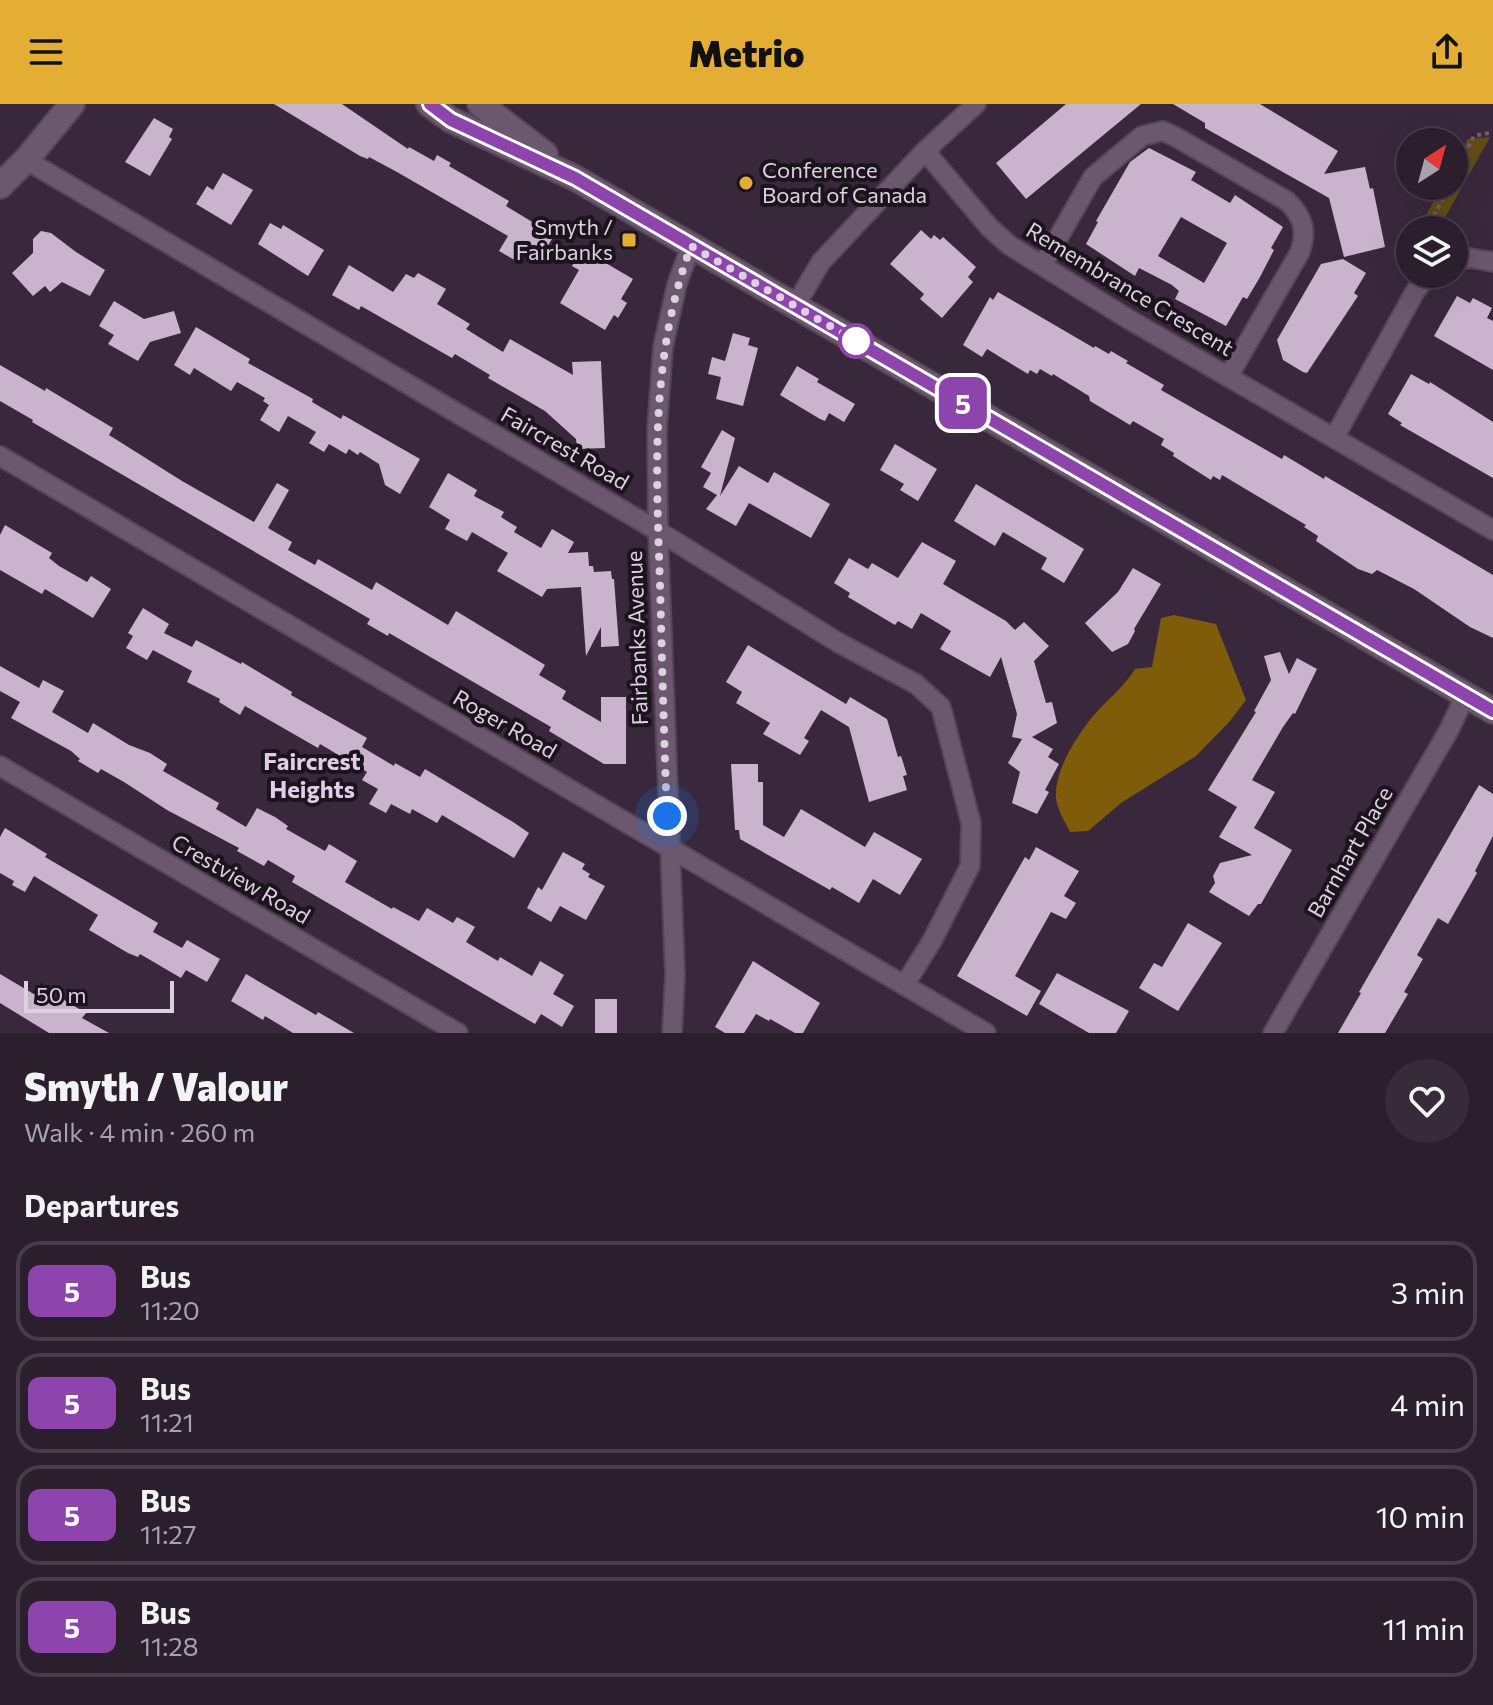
<!DOCTYPE html>
<html lang="en">
<head>
<meta charset="utf-8">
<style>
  :root { --surface:#2b1e2d; --page:#372b39; --text:#f1f3f6; --muted:#a6a2aa; --line:#473c49; --accent:#e4ae35 }
  body { margin:0; font-family:Commissioner,sans-serif; background:var(--page); color:var(--text); height:100vh; display:flex; flex-direction:column; font-size:30px; white-space:nowrap }
  * { box-sizing:border-box; margin:0 }
  p { font-size:26px; color:var(--muted) }
  .icon { flex:none; width:44px; height:44px; fill:none; stroke:currentColor; stroke-width:2; stroke-linecap:round; stroke-linejoin:round }
  .map { position:relative; height:929px; overflow:hidden }
  .details { display:flex; flex-direction:column; background:var(--surface); flex:1 }
  .details>* { flex:none }
  .badge { padding:0 16px; border-radius:12px; font-size:28px; line-height:52px }
  .needle { width:52px; rotate:36deg }
  .controls { position:absolute; left:1396px; top:24px; display:grid; gap:16px }
  .controls a { display:grid; place-items:center; width:72px; height:72px; border-radius:50%; background:var(--surface); box-shadow:0 8px 32px #0002,0 0 0 2px var(--line); font-size:40px }
  .scale { position:absolute; left:24px; bottom:20px; width:150px; box-sizing:border-box; padding-left:8px; border:4px solid #dcd1de; border-top:0; font-size:22px; line-height:28px; white-space:nowrap; color:#dcd1de; -webkit-text-stroke:6px #1c141d; paint-order:stroke }
  .you { position:absolute; width:40px; height:40px; margin:-20px; border:6px solid #fff; border-radius:50%; background:#1a73e8; box-shadow:0 0 0 12px #1a73e833 }
  .map>.badge { position:absolute; translate:-50% -50%; box-shadow:0 0 0 4px #fff }
  h2 { padding:0 24px; font-size:30px; line-height:72px }
  .round { display:grid; place-items:center; flex:none; width:84px; height:84px; border-radius:42px; background:var(--page) }
  .overview { display:flex; align-items:center; justify-content:space-between; height:136px; padding:0 24px }
  h1 { font-size:38px; font-weight:800; line-height:60px }
  ul { padding:0; list-style:none }
  li { display:flex; align-items:center; gap:24px; height:100px; margin:0 16px 12px; padding:0 8px; border:4px solid var(--line); border-radius:24px }
  li div { flex:1 }
  li b { display:block; font-size:30px }
  li em { font-style:normal }
  li .badge { min-width:88px; font-weight:700; text-align:center }
  header { display:flex; justify-content:space-between; align-items:center; height:104px; padding:0 24px; background:var(--accent); color:#111; font-size:36px; font-weight:800 }
  .map>svg:first-child { display:block }
</style>
</head>
<body>
<header><svg class="icon" aria-label="menu" viewBox="0 0 24 24"><path d="M4 6h16M4 12h16M4 18h16"/></svg>Metrio<svg class="icon" aria-label="share" viewBox="0 0 24 24"><path d="M12 15V3M7 8l5-5 5 5M5 13v7h14v-7"/></svg></header>
<div class="map">
<svg width="1493" height="929" viewBox="0 0 1493 929">
  <rect width="100%" height="100%" fill="#39283c"/>
  <!-- green -->
  <path fill="#654c15" d="M1490,33L1438,126H1418L1442,82H1454V60L1468,35Z"/>
  <!-- water -->
  <path fill="#7e5c09" d="M1174,511L1216,520L1246,596L1230,617L1196,652L1121,699L1088,727L1070,728C1065,718 1057,705 1056,694C1054,667 1077,631 1094,611C1108,595 1124,583 1135,565L1152,563L1161,514Z"/>
  <!-- building -->
  <path fill="#c9b3cd" fill-rule="evenodd" d="M274,0H342L408,45L409,43L434,57L437,51L451,59L449,62L509,97L506,102L539,122L541,119L556,128L539,157L524,148L518,158L499,147L508,132L397,68L369,53L368,55L360,52Z
    M1066,0H1141L1026,95L996,59Z
    M1173,0H1260L1338,47L1324,70L1365,63L1370,85L1373,84L1385,143L1344,153L1329,94L1205,24V19Z
    M154,14L173,25L169,33L172,35L150,72L125,58Z
    M1149,44L1196,68L1191,76L1230,99L1235,91L1283,123L1271,144L1274,146L1260,173L1247,195L1243,193L1226,222L1175,195L1179,187L1172,181L1139,164L1135,172L1086,140L1098,118L1096,117L1130,58ZM1181,113L1227,139L1204,179L1158,152Z
    M223,69L253,86L231,121L196,100L207,82L213,86Z
    M270,119L281,125L283,121L324,146L308,172L258,140Z
    M921,126L931,135L934,131L940,136L943,133L976,163L968,173L973,178L942,214L920,195L924,190L890,160Z
    M41,127L51,129L76,148L105,166L90,192L62,178L50,188L45,182L33,192L12,169L33,149V135Z
    M582,145L633,175L621,195L627,199L618,214L614,211L605,226L560,199L579,166L572,162Z
    M1343,155L1366,169L1354,189L1358,192L1307,269L1303,268L1283,256L1277,236L1321,160Z
    M349,161L393,188L406,170L414,174L418,169L446,185L437,200L470,220L466,225L503,248L510,235L573,271L572,258L601,257L605,344L577,345L576,335L545,307L488,274L490,271L455,250L452,254L361,202L359,206L332,191Z
    M998,188L1094,244L1095,242L1109,250L1111,247L1128,257L1126,259L1164,281L1161,286L1282,355L1284,351L1324,375L1325,372L1493,471V534L1470,523L1414,485L1377,466L1372,470L1358,465L1316,437L1318,432L1304,423L1306,421L1222,371L1220,376L1213,372L1211,376L1173,352L1174,349L1161,341L1164,335L1133,317L1130,321L1090,297L1089,292L1053,270L1052,272L1040,265L1037,270L1030,266L1028,270L987,245L982,253L963,241L990,193L993,196Z
    M1457,192L1470,199L1473,194L1492,204L1487,214L1493,217V266L1434,232Z
    M114,197L144,215L174,207L181,229L150,238L138,257L108,240L114,231L99,222Z
    M196,223L250,255L248,259L313,295L312,298L341,315L343,311L420,355L400,390L385,381L379,360L360,348L358,351L349,345L346,350L329,340L324,348L309,339L316,328L288,312L279,328L260,316L269,301L263,297L265,294L237,278L231,287L194,264L190,271L174,261Z
    M733,229L750,234L748,241L758,244L743,302L716,295L721,273L708,270L712,253L725,257Z
    M0,261L45,287L46,284L113,324L109,331L182,377L254,418L277,379L289,386L268,424L292,438L288,446L315,461L318,455L372,486L376,478L448,521L456,507L545,561L539,571L566,587L562,595L601,618V593H626V660H604L549,627L551,623L389,529L388,532L367,520L370,515L32,318L33,316L0,297Z
    M797,262L819,275L817,278L855,300L844,318L829,309L825,317L820,315L780,291Z
    M1411,270L1429,280L1430,278L1493,318V374L1400,321L1402,319L1388,310Z
    M722,326L735,334L720,392L739,362L768,379L774,368L830,400L811,434L749,399L736,422L706,405L717,391L703,383L711,369L701,363Z
    M895,340L937,365L918,397L900,386L904,380L880,366Z
    M448,369L477,386L474,392L504,408L501,413L517,423L514,428L541,444L552,425L574,438L568,449L588,448L589,462H593L594,468L611,467L612,475H614L619,542L601,543V523L586,552L581,483L547,485L542,493L497,467L508,449L472,428L467,437L445,425L450,416L429,403Z
    M976,380L1084,445L1064,479L1041,465L1047,454L1003,428L995,442L954,417Z
    M5,421L52,449L49,454L59,462L87,478L91,472L111,485L93,514L45,485L42,490L0,466V431Z
    M922,438L956,457L943,480L1006,517L1015,526L1024,518L1049,542L1034,557L1046,599L1052,598L1057,619L1032,633L1053,645L1048,653L1059,660L1045,686L1049,688L1037,710L1012,699L1020,668L1008,659L1022,635L1012,633L1017,610L1001,553L990,573L940,545L951,527L921,509L912,525L898,517L895,521L848,493L850,489L834,479L849,454L868,465L872,459L898,474Z
    M1133,464L1161,480L1134,525L1135,527L1128,540L1112,548L1085,519L1118,488Z
    M143,504L169,520L164,529L192,543L196,536L241,560L242,558L292,588L291,591L367,634L362,643L394,662L395,659L420,673L425,665L513,718L529,729L514,754L442,711L437,719L412,705L410,710L391,700L386,709L369,700L378,685L362,676L367,668L320,640L318,644L245,602L240,611L219,598L220,595L187,578L192,567L153,546L147,556L126,544L133,532L128,529Z
    M748,541L846,600L850,593L887,615L898,653L901,652L907,671L903,672L907,686L869,698L849,623L821,606L804,634L809,637L800,651L763,630L770,619L736,599L742,588L726,578Z
    M1280,548L1289,570L1297,554L1317,565L1295,610L1293,609L1283,623L1252,676L1275,688L1254,724L1292,746L1261,800H1258L1249,812L1209,788L1215,779L1213,772L1220,759L1252,751L1219,733L1237,703L1208,686L1256,608L1254,607L1271,576L1264,552Z
    M0,562L39,584L43,576L64,587L52,608L88,629L93,619L129,641L150,649L167,660L163,667L219,699L216,705L246,723L257,704L275,713L288,722L286,725L325,747L329,740L357,757L345,778L392,805L393,803L419,817L427,804L453,819L457,813L475,823L466,838L498,857L500,853L532,872L540,857L564,871L553,890L574,902L562,923L541,910L535,920L292,778L295,772L268,756L264,762L237,747L239,744L167,706L124,678L101,665L98,669L78,657L80,655L71,647L11,614L20,598L0,587Z
    M731,660H758V678H763V721L784,733L801,705L865,743L874,728L922,755L900,791L873,775L859,799L832,783L830,786L740,735L739,726H735Z
    M1479,681L1493,690V732L1475,767L1477,769L1448,820L1438,814L1417,851L1423,855L1404,888L1408,890L1385,929H1338L1361,889L1359,888Z
    M5,724L47,750L45,753L158,819L153,828L182,844L187,836L220,855L207,878L186,866L181,874L140,850L138,853L128,849L89,826L98,811L34,772L25,788L12,781L14,777L0,769V733Z
    M1036,743L1079,767L1064,792L1076,799L1066,815L1051,808L1015,872L1041,887L1027,912L957,872L1025,753L1029,756Z
    M563,748L585,760L582,765L590,770L588,773L605,782L586,816L560,802L551,818L527,804L538,783L542,786Z
    M1188,819L1222,839L1178,907L1139,884L1154,859L1162,863Z
    M753,857L820,899L803,929H795L770,915L769,917L756,910L744,929H725L715,923Z
    M1057,869L1129,907L1116,929H1089L1039,900Z
    M0,870L54,902L59,893L86,909L82,914L109,929H49L0,899Z
    M246,870L316,911L318,908L354,929H293L265,912L263,916L231,897Z
    M595,895H617V929H595Z"/>
  <g fill="none" stroke-linecap="round" stroke-linejoin="round">
    <!-- street casing -->
    <g stroke="#554657" stroke-width="22">
      <path id="street" d="M925,47L989,123L1009,141L1130,216L1493,426
        M26,56L658,427L839,539L916,580L941,603L971,719L970,762L932,837L905,880
        M1454,157L1470,154L1493,158
        M1043,160L1093,73L1142,32L1163,27L1174,32L1287,97C1304,114 1307,126 1300,148L1228,273
        M795,202L821,158L925,47L976,0
        M1334,334L1416,186L1429,170
        M0,352L986,929
        M0,662L458,929
        M672,929L675,871L658,427L657,324L663,243L677,180L691,142
        M1273,929L1449,626L1466,590"/>
    </g>
    <!-- secondary casing -->
    <g stroke="#554657" stroke-width="28">
      <path id="secondary" d="M429,0L451,16L575,74L1493,607
        M480,0L545,50
        M0,82L26,56L72,0"/>
    </g>
    <!-- path -->
    <path stroke="#6e5f71" stroke-width="4" stroke-dasharray="4 4" stroke-linecap="butt" d="M1454,72L1474,32L1493,28
      M1427,126L1449,82"/>
    <!-- street -->
    <use href="#street" stroke="#6b576e" stroke-width="18"/>
    <!-- secondary -->
    <use href="#secondary" stroke="#6b576e" stroke-width="24"/>
  </g>
  <g fill="none" stroke-linecap="round" stroke-linejoin="round">
    <!-- line casing -->
    <g stroke="#fff" stroke-width="18">
      <path id="line" d="M430,0L451,16L575,74L1493,607"/>
    </g>
    <!-- line -->
    <use href="#line" stroke="#8e44ad" stroke-width="12"/>
    <!-- walk -->
    <path stroke="#dcd1de" stroke-width="8" stroke-dasharray="0 14.4" d="M667,712C664,635 662,557 660,480C656,363 650,254 691,142L856,237"/>
  </g>
  <!-- markers -->
  <g fill="#e4ae35" stroke="#1c141d" stroke-width="3">
    <circle cx="746" cy="79" r="8"/>
    <rect x="621" y="128" width="16" height="16" rx="4"/>
  </g>
  <circle fill="#fff" stroke="#8e44ad" stroke-width="4" cx="856" cy="237" r="16"/>
  <g text-anchor="middle" stroke-width="8" stroke-linejoin="round" paint-order="stroke">
    <!-- poi labels -->
    <g font-size="22" fill="#dcd1de" stroke="#1c141d" text-anchor="start">
      <text x="762" y="74">Conference<tspan x="762" dy="25">Board of Canada</tspan></text>
      <text x="613" y="131" text-anchor="end">Smyth /<tspan x="613" dy="25">Fairbanks</tspan></text>
    </g>
    <!-- street labels -->
    <g font-size="22" fill="#dcd1de" stroke="#1c141d">
      <text transform="translate(1130 185) rotate(31)" y="8">Remembrance Crescent</text>
      <text transform="translate(565 344) rotate(30)" y="8">Faircrest Road</text>
      <text transform="translate(637 534) rotate(-92)" y="8">Fairbanks Avenue</text>
      <text transform="translate(505 620) rotate(30)" y="8">Roger Road</text>
      <text transform="translate(1350 748) rotate(-60)" y="8">Barnhart Place</text>
      <text transform="translate(241 775) rotate(30)" y="8">Crestview Road</text>
    </g>
    <!-- neighbourhood labels -->
    <g font-size="24" font-weight="bold" fill="#e3cce7" stroke="#1c141d">
      <text x="312" y="666">Faircrest<tspan x="312" dy="28">Heights</tspan></text>
    </g>
  </g>
</svg>
<div class="controls">
<a><svg class="needle" viewBox="-14 -14 28 28"><path d="M0-13l5 13h-10z" fill="#e53935"/><path d="M0 13l5-13h-10z" fill="#a6a2aa"/></svg></a>
<a><svg class="icon" aria-label="layers" viewBox="0 0 24 24"><path d="M12 4l9 5-9 5-9-5zM3 14l9 5 9-5"/></svg></a>
</div>
<div class="scale">50 m</div>
<div class="you" style="left:667px;top:712px"></div>
<b class="badge" style="left:963px;top:299px;background:#8e44ad;color:#fff">5</b>
</div>
<section class="details">
<div class="overview"><div><h1>Smyth / Valour</h1><p>Walk · 4 min · 260 m</p></div><a class="round"><svg class="icon" aria-label="heart" viewBox="0 0 24 24"><path d="M12 20l-8-8c-3-5 5-10 8-4 3-6 11-1 8 4z"/></svg></a></div>
<h2>Departures</h2>
<ul>
<li><span class="badge" style="background:#8e44ad;color:#fff">5</span><div><b>Bus</b><p>11:20</p></div><em>3 min</em></li>
<li><span class="badge" style="background:#8e44ad;color:#fff">5</span><div><b>Bus</b><p>11:21</p></div><em>4 min</em></li>
<li><span class="badge" style="background:#8e44ad;color:#fff">5</span><div><b>Bus</b><p>11:27</p></div><em>10 min</em></li>
<li><span class="badge" style="background:#8e44ad;color:#fff">5</span><div><b>Bus</b><p>11:28</p></div><em>11 min</em></li>
</ul>
</section>
</body>
</html>
